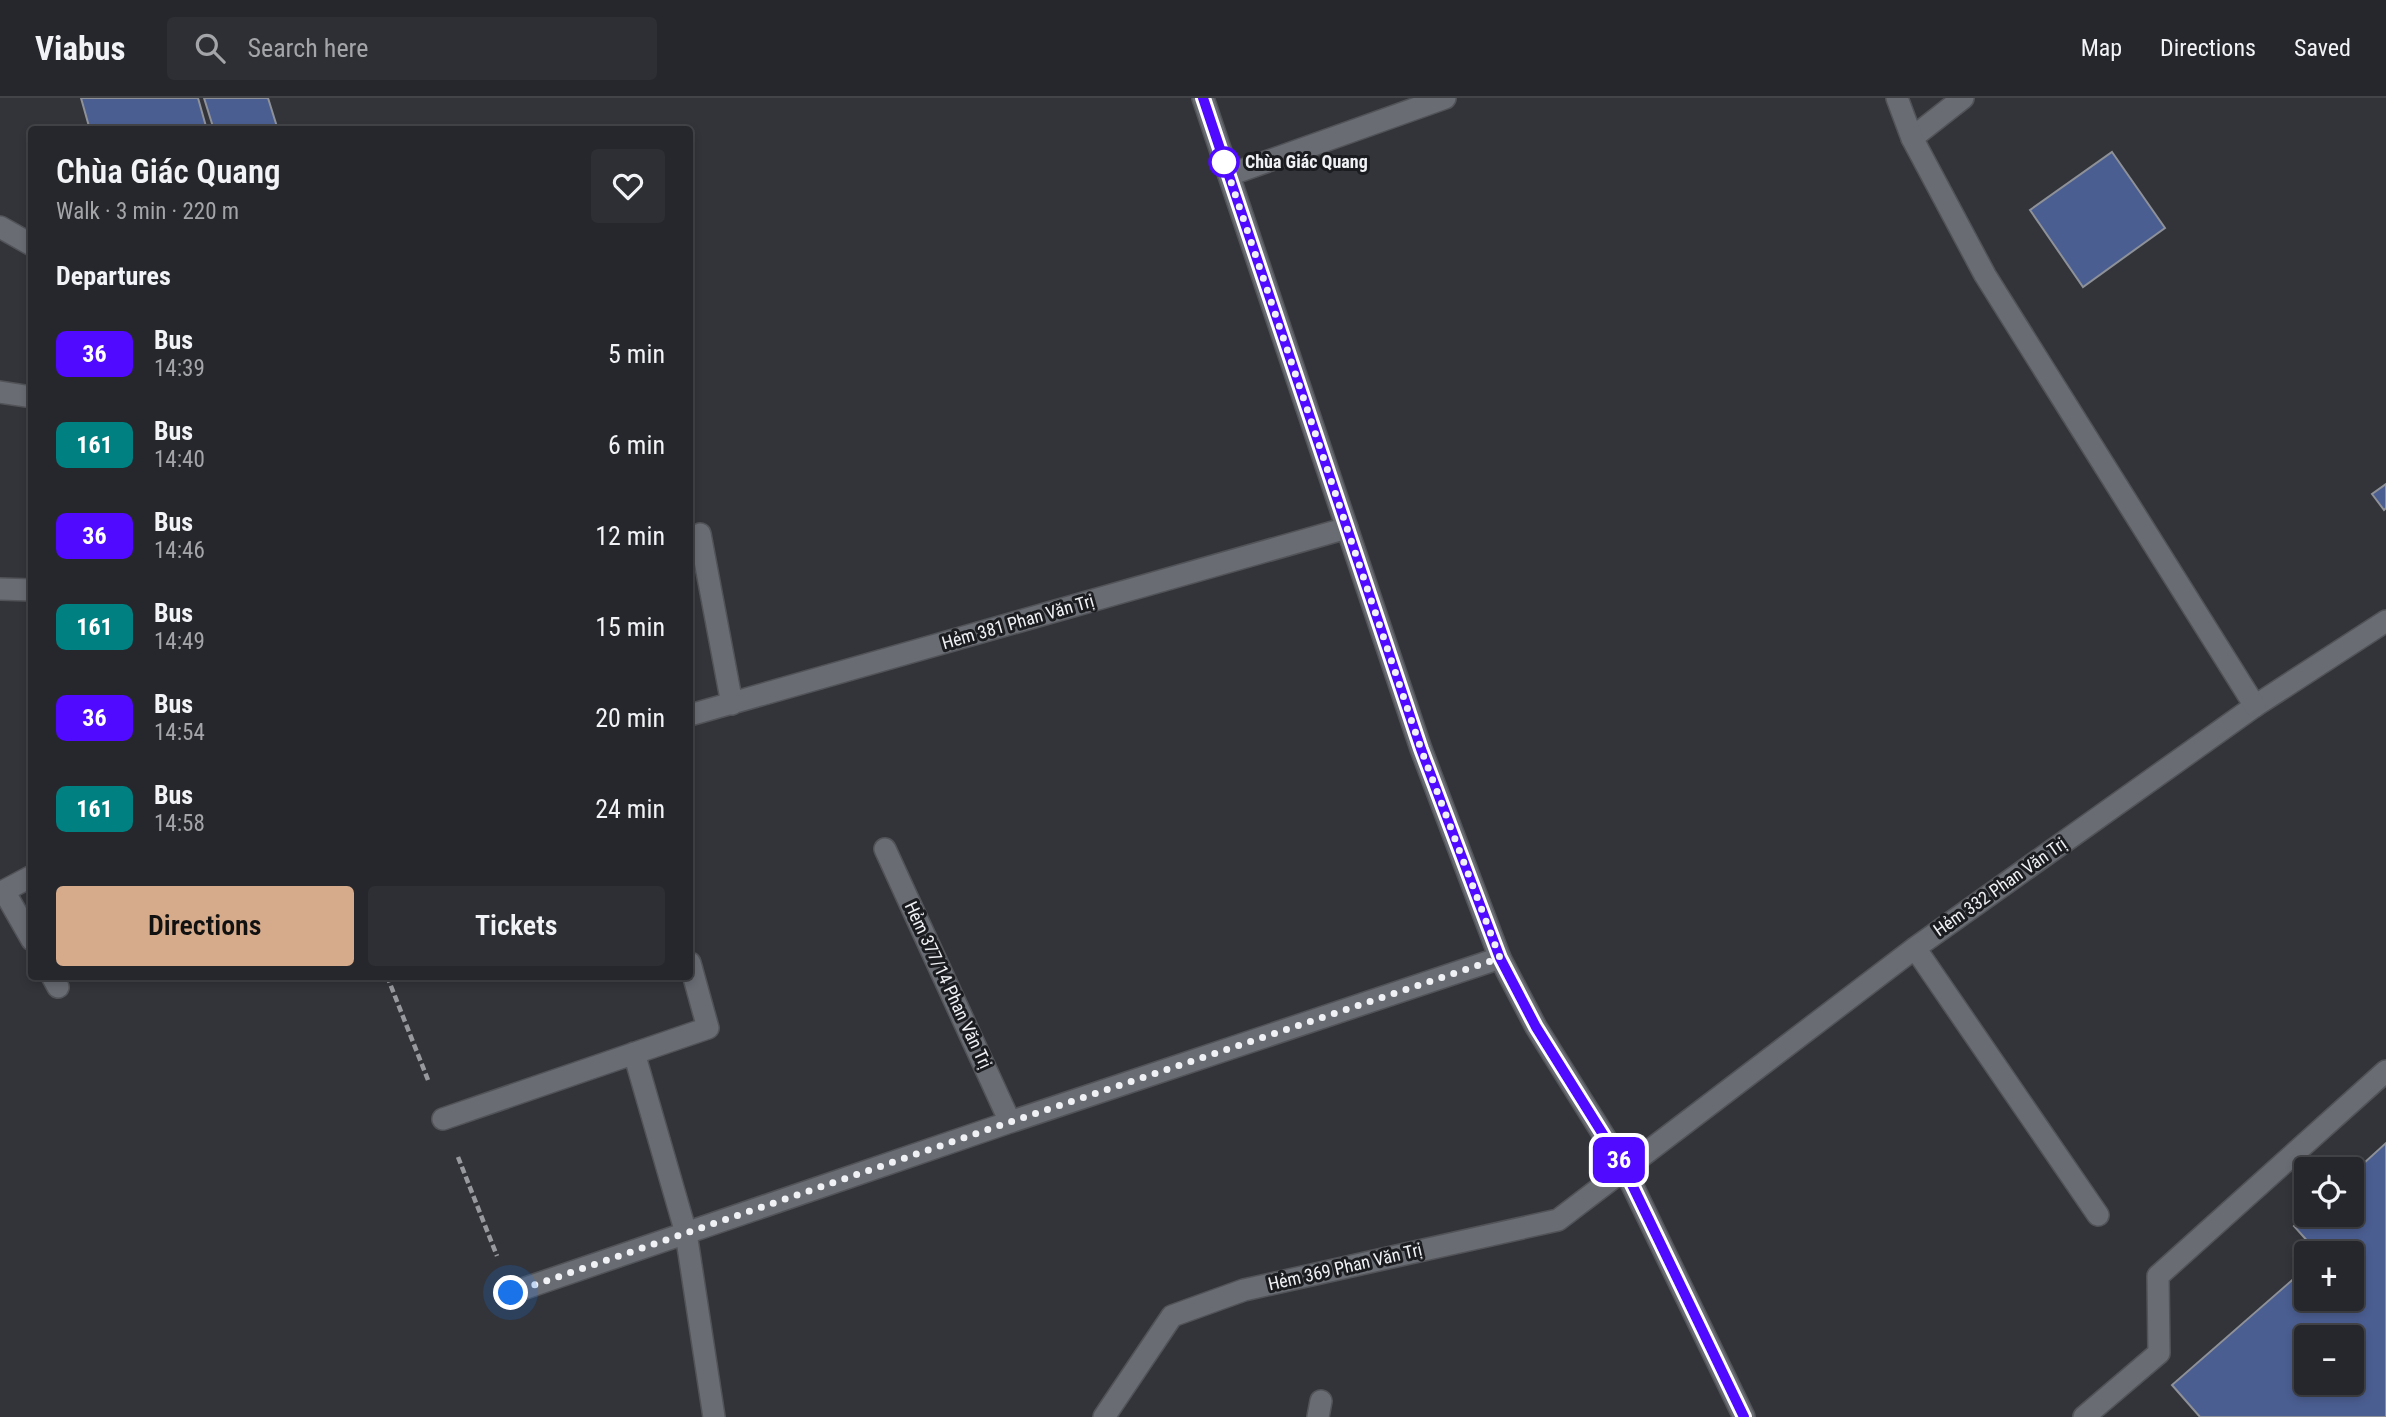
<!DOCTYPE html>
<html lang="en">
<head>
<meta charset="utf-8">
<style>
  :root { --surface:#26272c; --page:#2e2f34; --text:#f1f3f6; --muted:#a4a5a9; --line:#424448; --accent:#d6ab8b }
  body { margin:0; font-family:"Roboto Condensed",sans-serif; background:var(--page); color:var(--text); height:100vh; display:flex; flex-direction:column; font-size:26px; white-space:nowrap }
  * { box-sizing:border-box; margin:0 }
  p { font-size:23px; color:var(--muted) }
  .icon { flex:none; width:38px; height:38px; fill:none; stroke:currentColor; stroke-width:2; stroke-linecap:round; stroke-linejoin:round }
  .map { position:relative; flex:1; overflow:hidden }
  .side { position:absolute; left:28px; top:28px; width:665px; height:854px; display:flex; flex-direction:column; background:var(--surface); border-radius:7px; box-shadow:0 4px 10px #0003,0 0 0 2px var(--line) }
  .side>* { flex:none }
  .badge { padding:0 14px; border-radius:10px; font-size:24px; line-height:46px }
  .tools { position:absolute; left:2294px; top:1059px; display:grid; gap:14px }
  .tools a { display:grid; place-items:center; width:70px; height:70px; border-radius:7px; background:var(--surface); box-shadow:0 4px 10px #0003,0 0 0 2px var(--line); font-size:35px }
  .you { position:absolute; width:35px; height:35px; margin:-18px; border:5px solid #fff; border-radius:50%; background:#1a73e8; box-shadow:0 0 0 10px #1a73e833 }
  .map>.badge { position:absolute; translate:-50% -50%; box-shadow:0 0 0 4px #fff }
  h2 { padding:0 28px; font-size:26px; line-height:63px }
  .round { display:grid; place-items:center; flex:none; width:74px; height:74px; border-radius:7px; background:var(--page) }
  .headline { display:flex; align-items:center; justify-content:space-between; height:119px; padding:0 28px }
  h1 { font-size:33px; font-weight:600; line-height:52px }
  .button { display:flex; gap:14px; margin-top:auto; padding:14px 28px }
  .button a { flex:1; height:80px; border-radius:7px; background:var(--accent); color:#111; font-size:28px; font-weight:600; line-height:80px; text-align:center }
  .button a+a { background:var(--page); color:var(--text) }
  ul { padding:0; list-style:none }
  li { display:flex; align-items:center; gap:21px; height:91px; padding:0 28px }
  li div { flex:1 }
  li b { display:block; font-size:26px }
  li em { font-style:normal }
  li .badge { min-width:77px; font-weight:700; text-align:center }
  header { display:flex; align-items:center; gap:42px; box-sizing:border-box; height:98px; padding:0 35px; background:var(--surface); border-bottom:2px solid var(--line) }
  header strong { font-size:33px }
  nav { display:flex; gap:38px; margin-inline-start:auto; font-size:24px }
  .search { width:490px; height:63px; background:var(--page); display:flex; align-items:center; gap:18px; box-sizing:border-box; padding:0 24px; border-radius:7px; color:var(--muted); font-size:26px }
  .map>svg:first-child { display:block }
</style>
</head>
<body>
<header>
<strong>Viabus</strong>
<div class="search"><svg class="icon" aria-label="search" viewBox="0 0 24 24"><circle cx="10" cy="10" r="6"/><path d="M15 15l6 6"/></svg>Search here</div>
<nav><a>Map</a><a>Directions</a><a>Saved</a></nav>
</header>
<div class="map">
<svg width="2386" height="1319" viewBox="0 0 2386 1319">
  <rect width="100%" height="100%" fill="#32343a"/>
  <!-- building -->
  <path fill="#4b5e91" stroke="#8e9198" stroke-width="2" fill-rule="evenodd" d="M81,0H198L207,32H90Z
    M204,0H268L278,32H214Z
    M2112,54L2165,130L2083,189L2030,112Z
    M2386,386V410L2384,412L2372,396Z
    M2386,1045V1319H2200L2172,1287L2306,1170V1200H2352V1155H2318L2294,1128L2307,1116H2352V1076ZM2306,1239H2352V1284H2306Z"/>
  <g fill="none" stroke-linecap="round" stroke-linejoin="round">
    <!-- lane casing -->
    <g stroke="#515358" stroke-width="24">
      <path id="lane" d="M1912,40L1963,0
        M0,129L32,147
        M0,294L32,299
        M700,436L732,606
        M0,491L32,492
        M690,617L1347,430
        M885,751L1010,1024
        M4,793L32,842
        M0,795L32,778
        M1915,850L2098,1117
        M52,878L58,889
        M634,955L686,1135L714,1319
        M443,1021L708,930L690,865
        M511,1195L1010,1024L1500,860
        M1104,1319L1172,1218L1244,1192L1558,1122L1915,850L2255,608L2386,523
        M1318,1319L1321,1303
        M2084,1319L2159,1255L2158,1178L2386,973"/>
    </g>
    <!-- street casing -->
    <g stroke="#515358" stroke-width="24">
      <path id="street" d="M1897,0L1912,40L1985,177L2255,608
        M1229,77L1445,0"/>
    </g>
    <!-- secondary casing -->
    <g stroke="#515358" stroke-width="24">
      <path id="secondary" d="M1203,0L1421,651L1500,860L1536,929L1624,1070L1744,1319"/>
    </g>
    <!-- path -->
    <path stroke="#97999e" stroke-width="4.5" stroke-dasharray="7 3.5" stroke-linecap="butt" d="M387,878L428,982
      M458,1059L497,1158"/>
    <!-- lane -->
    <use href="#lane" stroke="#696c73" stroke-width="21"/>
    <!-- street -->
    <use href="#street" stroke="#696c73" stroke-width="21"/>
    <!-- secondary -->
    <use href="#secondary" stroke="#696c73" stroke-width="21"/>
  </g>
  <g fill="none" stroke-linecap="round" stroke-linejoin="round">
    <!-- line casing -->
    <g stroke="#fff" stroke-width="16">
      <path id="line" d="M1203,0L1421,651L1500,860L1536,929L1624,1070L1744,1319"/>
    </g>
    <!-- line -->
    <use href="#line" stroke="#4f0aff" stroke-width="10"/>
    <!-- walk -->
    <path stroke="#eff1f5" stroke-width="7" stroke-dasharray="0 12.6" d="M511,1195L1010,1024L1500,860L1421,651L1220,51L1224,64"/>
  </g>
  <!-- markers -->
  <circle fill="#fff" stroke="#4f0aff" stroke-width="3.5" cx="1224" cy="64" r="14"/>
  <g text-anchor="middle" stroke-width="6" stroke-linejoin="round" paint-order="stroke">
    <!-- stop labels -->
    <g font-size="18" font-weight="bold" fill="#eff1f5" stroke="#1b1c1f" text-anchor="start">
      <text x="1245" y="70">Chùa Giác Quang</text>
    </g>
    <!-- street labels -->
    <g font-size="18" fill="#eff1f5" stroke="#1b1c1f">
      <text transform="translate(1018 524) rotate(-16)" y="6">Hẻm 381 Phan Văn Trị</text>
      <text transform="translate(2000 789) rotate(-35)" y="6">Hẻm 332 Phan Văn Trị</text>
      <text transform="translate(948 887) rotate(65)" y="6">Hẻm 377/14 Phan Văn Trị</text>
      <text transform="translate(1345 1169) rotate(-13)" y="6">Hẻm 369 Phan Văn Trị</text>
    </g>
  </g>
</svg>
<div class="tools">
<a><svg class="icon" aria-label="locate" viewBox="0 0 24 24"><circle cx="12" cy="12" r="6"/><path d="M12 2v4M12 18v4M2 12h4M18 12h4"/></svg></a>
<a>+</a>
<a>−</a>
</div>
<div class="you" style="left:511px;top:1195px"></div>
<b class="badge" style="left:1619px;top:1062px;background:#4f0aff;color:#fff">36</b>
<section class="side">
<div class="headline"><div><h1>Chùa Giác Quang</h1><p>Walk · 3 min · 220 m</p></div><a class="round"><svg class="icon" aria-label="heart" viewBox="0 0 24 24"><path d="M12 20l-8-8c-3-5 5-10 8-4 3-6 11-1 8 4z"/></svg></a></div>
<h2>Departures</h2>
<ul>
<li><span class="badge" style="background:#4f0aff;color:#fff">36</span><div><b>Bus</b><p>14:39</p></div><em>5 min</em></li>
<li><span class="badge" style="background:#008080;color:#fff">161</span><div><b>Bus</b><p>14:40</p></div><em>6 min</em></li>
<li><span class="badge" style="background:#4f0aff;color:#fff">36</span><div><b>Bus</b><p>14:46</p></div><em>12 min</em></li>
<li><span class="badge" style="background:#008080;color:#fff">161</span><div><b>Bus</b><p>14:49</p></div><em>15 min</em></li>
<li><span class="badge" style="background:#4f0aff;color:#fff">36</span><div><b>Bus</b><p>14:54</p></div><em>20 min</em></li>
<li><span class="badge" style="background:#008080;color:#fff">161</span><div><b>Bus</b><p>14:58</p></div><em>24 min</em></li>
</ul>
<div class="button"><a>Directions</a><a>Tickets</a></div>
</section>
</div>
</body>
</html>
